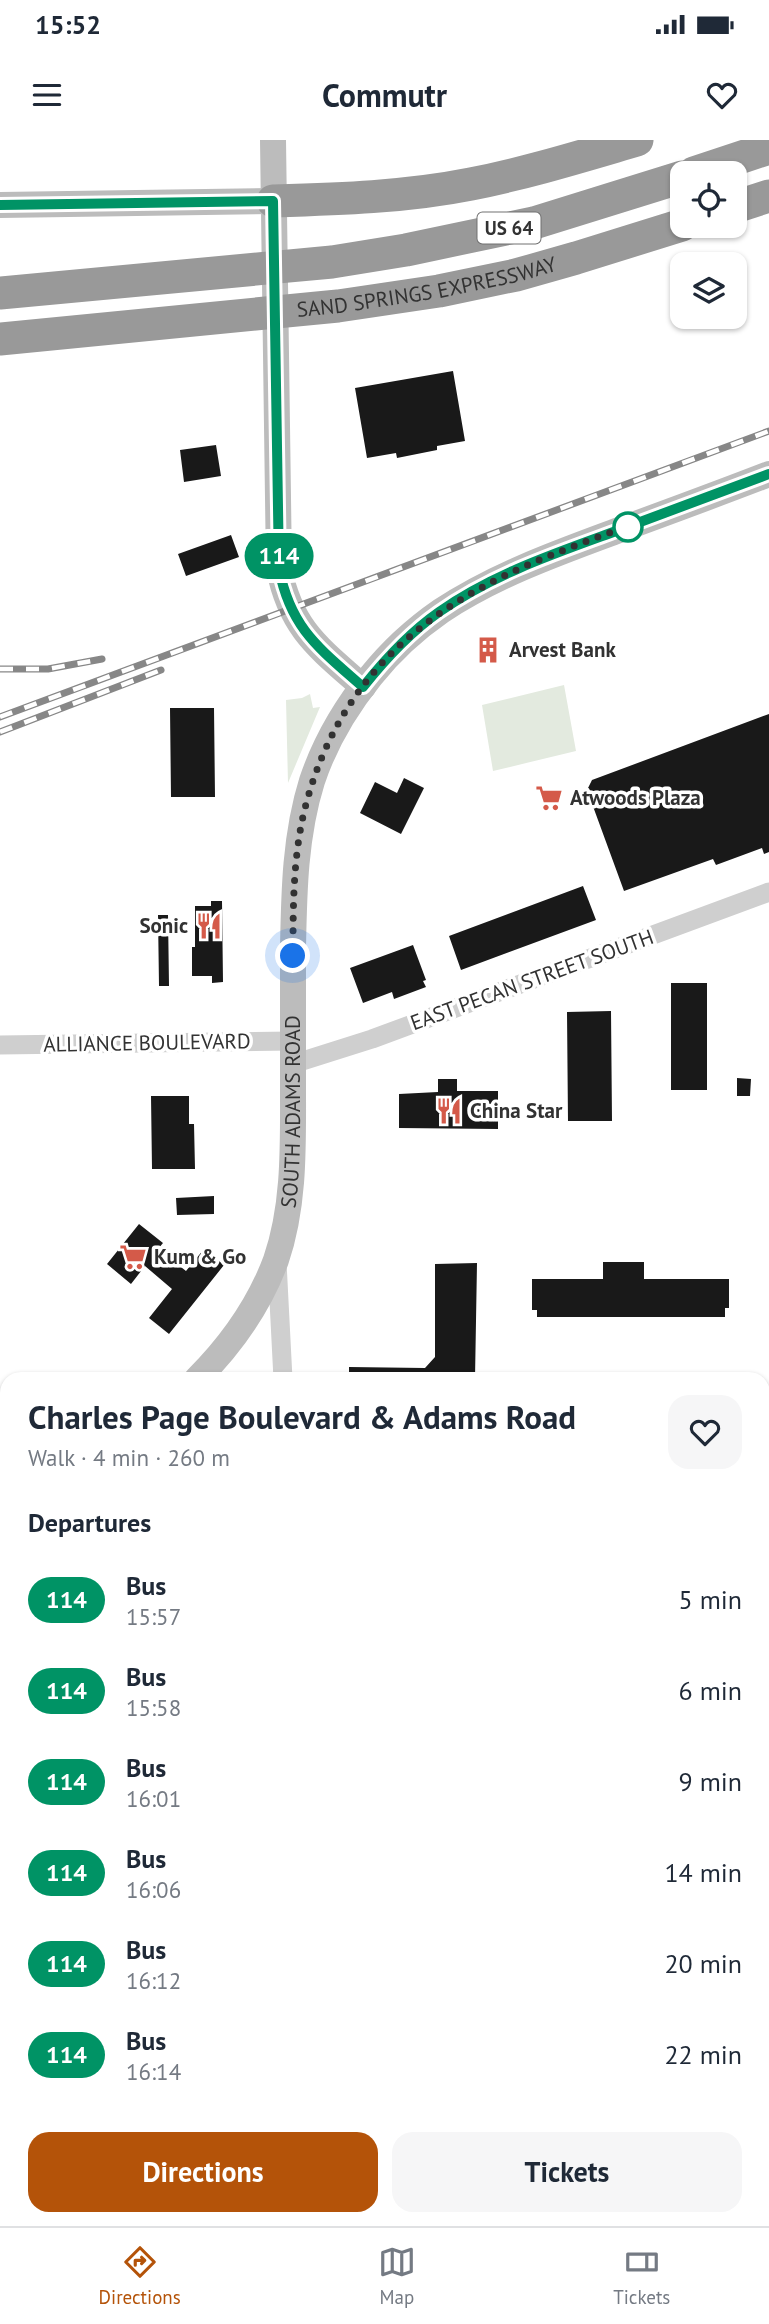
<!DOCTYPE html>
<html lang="en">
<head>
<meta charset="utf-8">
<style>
  :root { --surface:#fff; --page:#f6f6f7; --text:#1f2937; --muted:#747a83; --line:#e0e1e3; --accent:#b45309 }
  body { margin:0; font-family:"PT Sans",sans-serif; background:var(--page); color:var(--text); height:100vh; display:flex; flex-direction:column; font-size:26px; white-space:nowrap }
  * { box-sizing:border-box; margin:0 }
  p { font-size:23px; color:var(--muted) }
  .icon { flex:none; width:38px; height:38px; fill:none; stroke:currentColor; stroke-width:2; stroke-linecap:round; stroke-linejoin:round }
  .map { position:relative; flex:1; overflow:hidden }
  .sheet { position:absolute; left:0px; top:1232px; width:770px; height:854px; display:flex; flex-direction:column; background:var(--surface); border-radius:21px 21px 0 0; box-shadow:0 2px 5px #0004 }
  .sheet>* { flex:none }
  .badge { padding:0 14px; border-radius:23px; font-size:24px; line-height:46px }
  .tools { position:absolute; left:670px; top:21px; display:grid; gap:14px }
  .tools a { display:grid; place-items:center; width:77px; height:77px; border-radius:14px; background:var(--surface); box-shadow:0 2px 5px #0004; font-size:35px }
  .you { position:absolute; width:35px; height:35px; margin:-18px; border:5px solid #fff; border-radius:50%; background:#1a73e8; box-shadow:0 0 0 10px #1a73e833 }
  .map>.badge { position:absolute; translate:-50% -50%; box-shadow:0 0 0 4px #fff }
  h2 { padding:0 28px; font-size:26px; line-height:63px }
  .round { display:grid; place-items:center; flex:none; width:74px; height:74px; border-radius:21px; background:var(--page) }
  .headline { display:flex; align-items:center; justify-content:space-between; height:119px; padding:0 28px }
  h1 { font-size:33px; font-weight:700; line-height:52px }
  .primary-button { display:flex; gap:14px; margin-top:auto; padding:14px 28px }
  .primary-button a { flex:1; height:80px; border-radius:21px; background:var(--accent); color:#fff; font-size:28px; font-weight:700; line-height:80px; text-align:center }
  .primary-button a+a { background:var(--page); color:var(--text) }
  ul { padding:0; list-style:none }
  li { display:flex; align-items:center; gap:21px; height:91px; padding:0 28px }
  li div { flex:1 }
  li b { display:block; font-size:26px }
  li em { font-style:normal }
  li .badge { min-width:77px; font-weight:700; text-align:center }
  .status { display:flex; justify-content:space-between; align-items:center; height:49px; padding:0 35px; background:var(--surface); direction:ltr }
  .status svg { height:19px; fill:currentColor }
  header { display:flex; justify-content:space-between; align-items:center; height:91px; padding:0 28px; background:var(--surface); font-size:32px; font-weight:700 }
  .tab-bar { display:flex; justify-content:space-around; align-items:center; height:98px; border-top:2px solid var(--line); background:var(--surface); font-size:19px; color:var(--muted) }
  .tab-bar a { display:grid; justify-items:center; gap:4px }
  .tab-bar .active { color:var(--accent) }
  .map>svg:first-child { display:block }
</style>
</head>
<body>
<div class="status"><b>15:52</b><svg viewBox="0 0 49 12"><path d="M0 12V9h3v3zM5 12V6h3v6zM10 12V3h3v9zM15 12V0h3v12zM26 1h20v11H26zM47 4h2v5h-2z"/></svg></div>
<header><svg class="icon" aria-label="menu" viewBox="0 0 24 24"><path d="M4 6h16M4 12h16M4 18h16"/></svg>Commutr<svg class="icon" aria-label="heart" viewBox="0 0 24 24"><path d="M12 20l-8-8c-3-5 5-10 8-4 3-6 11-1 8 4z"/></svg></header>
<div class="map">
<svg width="769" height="2086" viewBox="0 0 769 2086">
  <rect width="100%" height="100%" fill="#fff"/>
  <!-- green -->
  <path fill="#e3eadf" d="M564,545L576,611L493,631L482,565Z
    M310,554L313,568L320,567L288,643L286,560L302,558Z
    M0,1745H7V2079H102L103,2086H0Z"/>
  <!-- building -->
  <path fill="#191919" d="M453,231L465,301L437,306V310L397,318L396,313L367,318L355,248Z
    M216,305L221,336L184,342L180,310Z
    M231,395L239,417L186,436L178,414Z
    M170,568H214L215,657H171Z
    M769,574V712L764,714L762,708L716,725L713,719L624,751L587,650L592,640Z
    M404,638L424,648L401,694L360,673L375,642L397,653Z
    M583,746L596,780L461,830L449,796Z
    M211,761H222L223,842L212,843V836H192V807H195V766H211Z
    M158,775H168L169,846H159Z
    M413,805L426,840L423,841L426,847L394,859L392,852L363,863L350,828Z
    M671,843H707V950H671Z
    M611,871L612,981H568L567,872Z
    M737,938L751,939L750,956H737Z
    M438,939H457V951H498V989L399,988V954L438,952Z
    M151,956H189V984H194L195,1029H152Z
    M214,1056V1074L177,1075L176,1058Z
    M139,1084L163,1103L158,1109L186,1131L204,1109L224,1125L169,1194L149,1178L172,1149L145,1126L131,1144L107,1124Z
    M603,1122H644V1139H729V1168H725V1177H537V1170H532V1139H603Z
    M477,1123L475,1239H349V1227L425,1228L435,1217V1124Z
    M763,1559H769V1672H763Z
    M0,1615H7V1673H0Z
    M763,1756H769V1814H763Z
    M152,2079H232V2086H152Z"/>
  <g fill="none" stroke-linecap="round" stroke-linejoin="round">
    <!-- minor -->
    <path stroke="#cfcfcf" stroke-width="19" d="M0,905L293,901
      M293,924L372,899L769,752
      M277,1122L283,1239
      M763,1310L769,1311"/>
    <!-- secondary -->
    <g stroke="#bcbcbc" stroke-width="26">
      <path d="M273,0L279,429C291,489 319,508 363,547"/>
      <path d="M0,65L273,61"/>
      <path id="s1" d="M197,1239C231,1205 259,1166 276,1120C295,1065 293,1004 293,946C293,900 293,854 293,808C294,752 295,695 312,641C325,602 346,567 371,536C391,511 415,489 441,471C497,434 560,412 622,389C671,371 720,353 769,334"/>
      <path d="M0,1312H7"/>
    </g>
    <!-- motorway -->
    <g stroke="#999" stroke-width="33">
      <path d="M694,33L769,8"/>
      <path d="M273,61C339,59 406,57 471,44C527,33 582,16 637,0"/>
      <path d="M735,67L769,56"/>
      <path d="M0,153L332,122L406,110L534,83L682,37"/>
      <path id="s2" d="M0,199L338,166L439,151L516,135L576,118L682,85"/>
    </g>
    <!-- rail casing -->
    <g stroke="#878787" stroke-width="7">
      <path id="rail" d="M0,529H48L102,519
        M0,577L769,291
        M0,592L161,530
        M0,1275L7,1278
        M763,1329H769
        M0,1537H7
        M0,1735H7"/>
    </g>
    <!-- rail -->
    <use href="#rail" stroke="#fff" stroke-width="4.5" stroke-dasharray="13" stroke-linecap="butt"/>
  </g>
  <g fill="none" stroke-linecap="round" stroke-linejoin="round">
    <!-- line casing -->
    <g stroke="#fff" stroke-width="16">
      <path id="line" d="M0,65L273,61L279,429C291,489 319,508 363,547C386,518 409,493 439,472C490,436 550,415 608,394C662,374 716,354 769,334"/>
    </g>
    <!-- line -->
    <use href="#line" stroke="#009365" stroke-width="10"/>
    <!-- walk -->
    <path stroke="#323232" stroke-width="7" stroke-dasharray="0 12.6" d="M293,816C293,767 293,716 305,668C339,536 427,465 549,416C575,406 603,394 628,387"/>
  </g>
  <!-- icons -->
  <defs>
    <g id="building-bare" transform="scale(2.1)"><path d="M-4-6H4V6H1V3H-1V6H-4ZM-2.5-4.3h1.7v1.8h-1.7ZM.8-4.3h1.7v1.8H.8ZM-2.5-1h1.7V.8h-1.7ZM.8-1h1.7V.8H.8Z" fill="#d45a49" stroke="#fff" stroke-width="2.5" paint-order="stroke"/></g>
    <g id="supermarket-bare" transform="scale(2.1)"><path d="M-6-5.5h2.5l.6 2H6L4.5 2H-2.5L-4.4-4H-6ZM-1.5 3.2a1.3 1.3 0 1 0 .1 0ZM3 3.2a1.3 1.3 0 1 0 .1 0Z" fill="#d45a49" stroke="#fff" stroke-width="2.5" paint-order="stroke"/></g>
    <g id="restaurant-bare" transform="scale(2.1)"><path d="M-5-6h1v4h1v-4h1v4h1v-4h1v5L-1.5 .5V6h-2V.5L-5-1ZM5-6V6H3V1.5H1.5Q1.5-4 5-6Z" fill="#d45a49" stroke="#fff" stroke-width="2.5" paint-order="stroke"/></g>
  </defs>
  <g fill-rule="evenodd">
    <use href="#building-bare" x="488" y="510"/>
    <use href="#supermarket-bare" x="549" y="658"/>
    <use href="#restaurant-bare" x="209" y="786"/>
    <use href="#restaurant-bare" x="449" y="971"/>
    <use href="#supermarket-bare" x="133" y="1117"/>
  </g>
  <!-- markers -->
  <circle fill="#fff" stroke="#009365" stroke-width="3.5" cx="628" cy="387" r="14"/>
  <g text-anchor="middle" stroke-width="7" stroke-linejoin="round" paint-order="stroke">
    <!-- shield labels -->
    <rect fill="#fff" stroke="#707070" stroke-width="2" x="477.5" y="72.5" width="63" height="31" rx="5"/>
    <g font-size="19" font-weight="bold" fill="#323232">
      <text x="509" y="95">US 64</text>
    </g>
    <!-- street labels -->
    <g font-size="21" fill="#323232" stroke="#fff">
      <text dy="7" stroke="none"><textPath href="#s2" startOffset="430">SAND SPRINGS EXPRESSWAY</textPath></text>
      <text transform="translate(532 840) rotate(-20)" y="7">EAST PECAN STREET SOUTH</text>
      <text transform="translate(147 903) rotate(-1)" y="7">ALLIANCE BOULEVARD</text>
      <text dy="7" stroke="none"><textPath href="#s1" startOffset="294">SOUTH ADAMS ROAD</textPath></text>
    </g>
    <!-- poi labels -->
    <g font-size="21" font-weight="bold" fill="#323232" stroke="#fff" text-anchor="start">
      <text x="509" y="517">Arvest Bank</text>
      <text x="570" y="665">Atwoods Plaza</text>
      <text x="188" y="793" text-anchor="end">Sonic</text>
      <text x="470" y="978">China Star</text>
      <text x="154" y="1124">Kum &amp; Go</text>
    </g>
  </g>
</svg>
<div class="tools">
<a><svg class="icon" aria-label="locate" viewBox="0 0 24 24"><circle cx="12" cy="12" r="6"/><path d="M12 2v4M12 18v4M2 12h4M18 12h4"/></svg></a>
<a><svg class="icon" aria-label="layers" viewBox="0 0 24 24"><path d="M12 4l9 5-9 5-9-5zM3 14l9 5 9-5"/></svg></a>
</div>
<div class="you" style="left:293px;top:816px"></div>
<b class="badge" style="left:279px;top:416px;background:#009365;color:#fff">114</b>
<section class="sheet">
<div class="headline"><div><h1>Charles Page Boulevard &amp; Adams Road</h1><p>Walk · 4 min · 260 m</p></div><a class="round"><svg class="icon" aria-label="heart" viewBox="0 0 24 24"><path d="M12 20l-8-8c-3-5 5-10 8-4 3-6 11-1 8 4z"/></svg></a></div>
<h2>Departures</h2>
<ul>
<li><span class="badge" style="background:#009365;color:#fff">114</span><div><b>Bus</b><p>15:57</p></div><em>5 min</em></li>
<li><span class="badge" style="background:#009365;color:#fff">114</span><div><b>Bus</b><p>15:58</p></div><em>6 min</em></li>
<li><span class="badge" style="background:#009365;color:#fff">114</span><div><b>Bus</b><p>16:01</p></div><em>9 min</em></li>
<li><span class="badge" style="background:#009365;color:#fff">114</span><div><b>Bus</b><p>16:06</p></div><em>14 min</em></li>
<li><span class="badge" style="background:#009365;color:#fff">114</span><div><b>Bus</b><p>16:12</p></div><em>20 min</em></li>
<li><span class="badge" style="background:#009365;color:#fff">114</span><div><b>Bus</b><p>16:14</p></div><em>22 min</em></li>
</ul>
<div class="primary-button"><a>Directions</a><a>Tickets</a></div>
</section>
</div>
<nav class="tab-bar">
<a class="active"><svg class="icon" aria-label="directions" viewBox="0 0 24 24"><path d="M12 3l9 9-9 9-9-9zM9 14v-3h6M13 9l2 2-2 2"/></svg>Directions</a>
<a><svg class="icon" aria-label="map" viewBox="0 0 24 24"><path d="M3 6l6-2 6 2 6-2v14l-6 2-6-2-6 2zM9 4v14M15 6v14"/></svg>Map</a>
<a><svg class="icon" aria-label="tickets" viewBox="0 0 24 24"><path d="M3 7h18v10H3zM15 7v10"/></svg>Tickets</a>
</nav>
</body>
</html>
